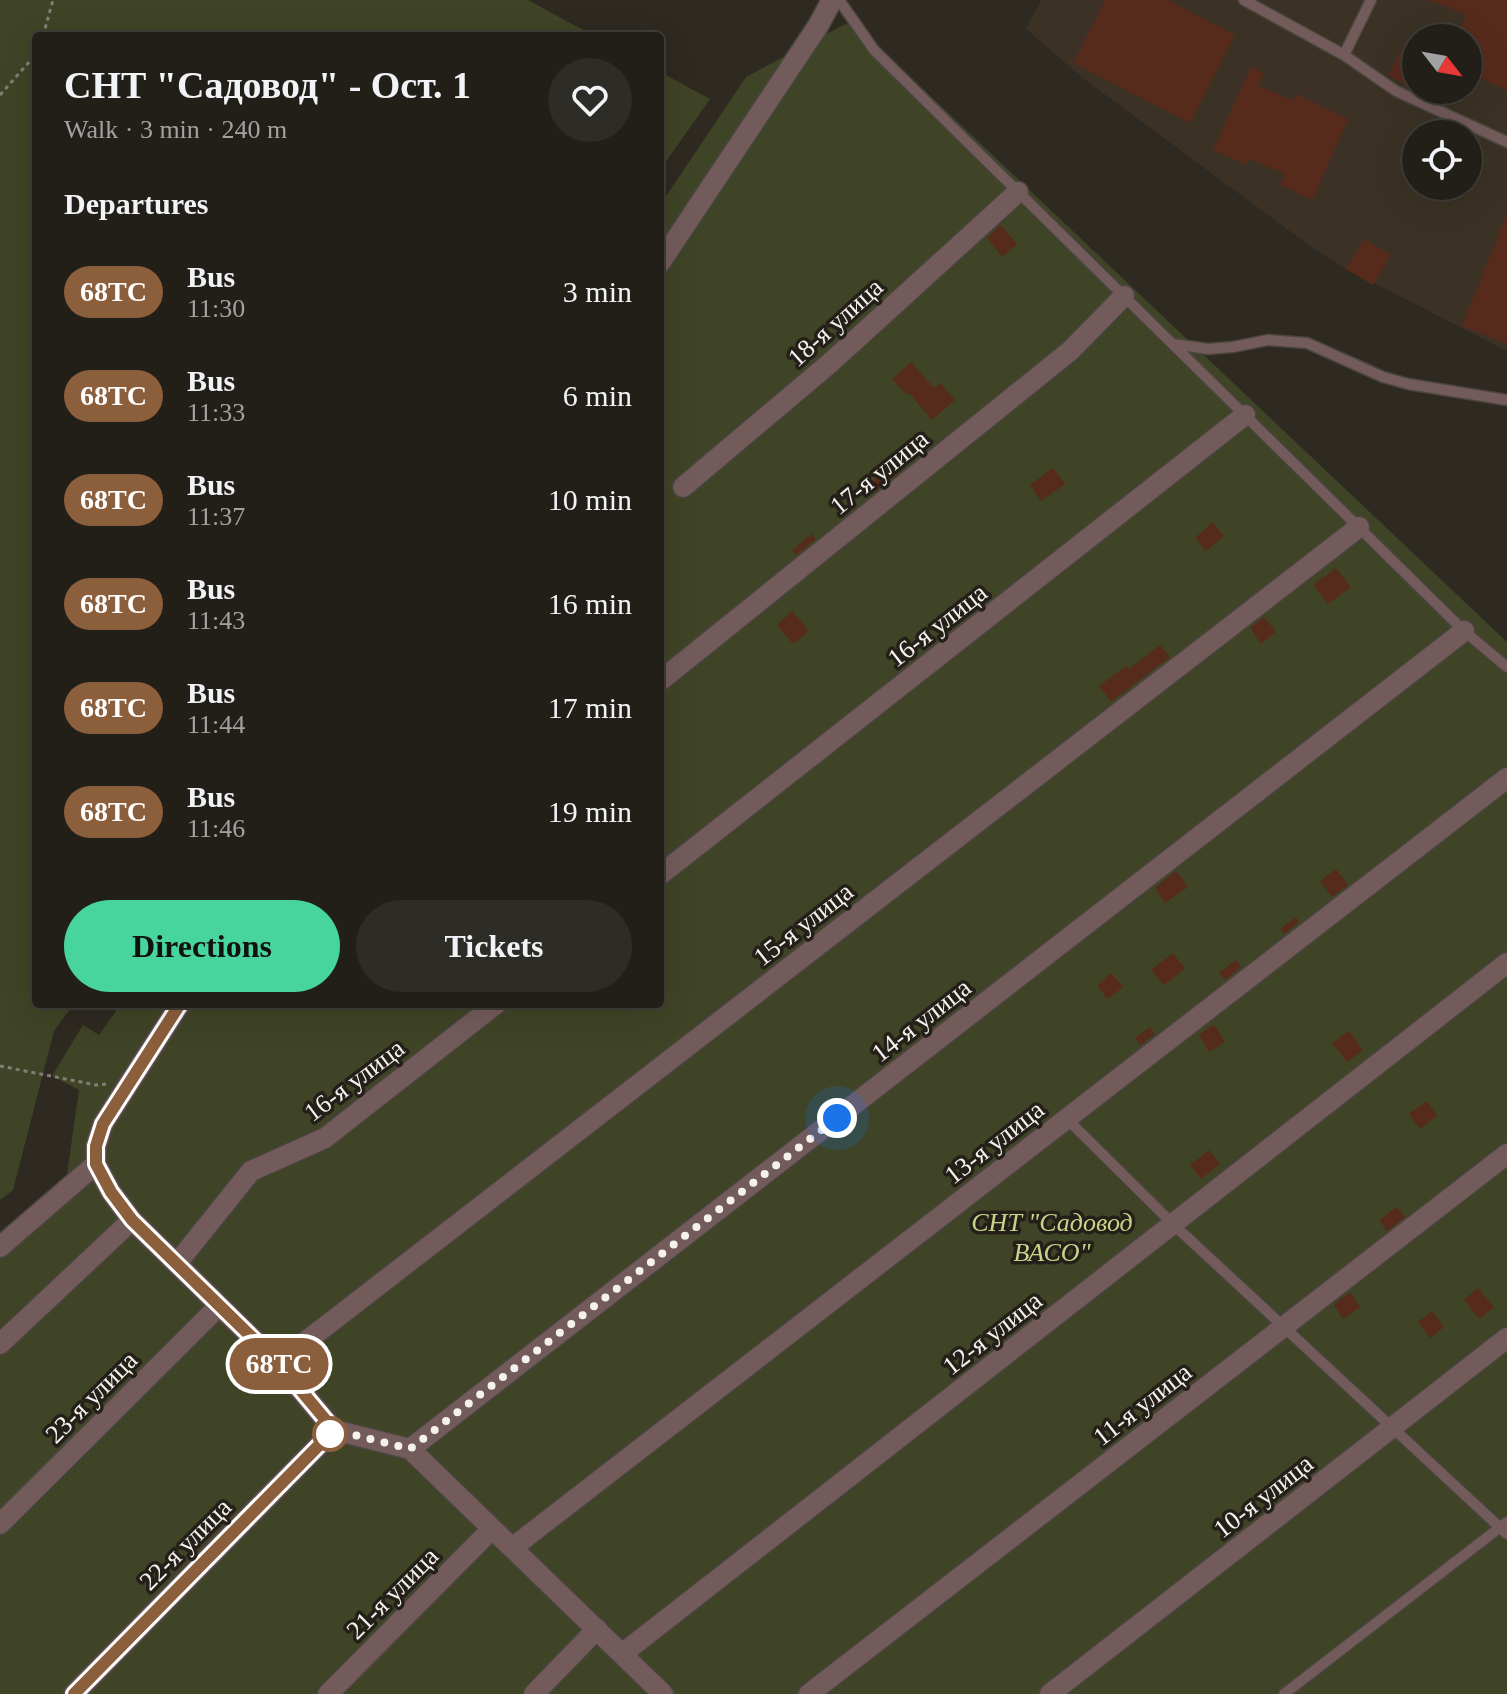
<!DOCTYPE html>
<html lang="en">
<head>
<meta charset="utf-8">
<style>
  :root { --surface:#221f19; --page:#2e2c26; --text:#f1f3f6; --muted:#a2a2a2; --line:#3f3d38; --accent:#48d49d }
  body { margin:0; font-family:"Times New Roman",serif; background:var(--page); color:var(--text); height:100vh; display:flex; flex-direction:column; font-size:30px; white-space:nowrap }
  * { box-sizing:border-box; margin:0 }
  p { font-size:26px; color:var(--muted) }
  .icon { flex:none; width:44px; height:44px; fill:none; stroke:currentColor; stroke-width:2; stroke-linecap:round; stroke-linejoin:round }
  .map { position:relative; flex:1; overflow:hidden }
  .side { position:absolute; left:32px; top:32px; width:632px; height:976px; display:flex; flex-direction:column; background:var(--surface); border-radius:8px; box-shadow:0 8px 32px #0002,0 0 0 2px var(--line) }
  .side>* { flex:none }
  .badge { padding:0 16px; border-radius:26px; font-size:28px; line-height:52px }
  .needle { width:52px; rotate:121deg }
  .buttons { position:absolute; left:1402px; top:24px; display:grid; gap:16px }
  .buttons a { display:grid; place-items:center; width:80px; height:80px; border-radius:50%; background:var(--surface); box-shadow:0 8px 32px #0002,0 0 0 2px var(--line); font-size:40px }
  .you { position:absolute; width:40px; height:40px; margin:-20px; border:6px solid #fff; border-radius:50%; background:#1a73e8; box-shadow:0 0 0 12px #1a73e833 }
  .map>.badge { position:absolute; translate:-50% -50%; box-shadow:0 0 0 4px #fff }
  h2 { padding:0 32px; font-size:30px; line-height:72px }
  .round { display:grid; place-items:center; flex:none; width:84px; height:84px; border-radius:42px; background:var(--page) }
  .head { display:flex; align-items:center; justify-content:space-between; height:136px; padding:0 32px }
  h1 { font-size:38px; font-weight:600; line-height:60px }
  .button { display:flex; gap:16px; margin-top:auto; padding:16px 32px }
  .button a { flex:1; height:92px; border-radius:48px; background:var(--accent); color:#111; font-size:32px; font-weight:600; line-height:92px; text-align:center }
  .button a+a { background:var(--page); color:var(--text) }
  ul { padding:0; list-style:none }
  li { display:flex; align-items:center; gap:24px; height:104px; padding:0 32px }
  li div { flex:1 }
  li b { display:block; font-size:30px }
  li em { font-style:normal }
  li .badge { min-width:88px; font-weight:700; text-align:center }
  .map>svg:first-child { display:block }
</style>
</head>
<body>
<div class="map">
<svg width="1507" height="1694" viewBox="0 0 1507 1694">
  <rect width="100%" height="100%" fill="#2e2921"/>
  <!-- built -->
  <path fill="#3b3225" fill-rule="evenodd" d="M1041,0H1507V351L1346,269L1310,246L1084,79L1026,29ZM1416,38H1468V90H1416ZM1416,134H1468V186H1416Z"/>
  <!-- green -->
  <path fill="#3f4426" d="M0,0H528L594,36H36V1004H74L54,1031L13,1190L0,1200Z
    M851,21L1507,642V1694H0V1252L63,1202L79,1090L52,1076L83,1025L99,1035L121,1004H660V205L746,77Z
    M660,72L710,99L660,170Z"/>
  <!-- building -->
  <path fill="#572b1c" d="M1105,0H1168L1235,35L1190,123L1073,63Z
    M1430,0H1507V90L1468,73V38H1456L1466,15Z
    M1401,51L1416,60V79L1411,88L1388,75Z
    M1251,67L1264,73L1258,85L1293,101L1296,94L1348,119L1312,200L1280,185L1285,174L1249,159L1247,165L1213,150Z
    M1506,216H1507V344L1462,326Z
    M1001,225L1017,244L1002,257L987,238Z
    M1364,239L1391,255L1373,285L1346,269Z
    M911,362L934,388L940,383L955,400L932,420L909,393L907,395L892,379Z
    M896,463L902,470L876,491L870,483Z
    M1053,468L1065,484L1041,501L1030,485Z
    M1213,522L1224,536L1206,551L1195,538Z
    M812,534L816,539L796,555L792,550Z
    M1336,568L1351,587L1328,604L1313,585Z
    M792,611L809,631L793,644L777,625Z
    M1264,617L1276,632L1261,644L1250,628Z
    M1160,645L1170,657L1111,702L1099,686L1127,665L1129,669Z
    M1336,869L1348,885L1332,897L1320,881Z
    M1176,871L1188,887L1165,903L1155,888Z
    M1296,917L1299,922L1284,934L1280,929Z
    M1173,953L1185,969L1164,985L1151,970Z
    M1236,960L1241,967L1225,980L1219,973Z
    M1111,973L1123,987L1108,999L1097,986Z
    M1214,1025L1225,1042L1209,1052L1199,1034Z
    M1150,1027L1155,1034L1140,1045L1135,1038Z
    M1349,1031L1363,1050L1347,1062L1332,1043Z
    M1427,1101L1437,1116L1420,1129L1409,1114Z
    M1209,1150L1220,1164L1201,1179L1190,1165Z
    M1397,1207L1405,1217L1387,1231L1379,1220Z
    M1478,1288L1494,1307L1479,1319L1464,1300Z
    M1350,1292L1360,1307L1343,1319L1334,1305Z
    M1432,1311L1444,1327L1430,1338L1418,1322Z"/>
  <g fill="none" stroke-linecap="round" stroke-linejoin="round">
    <!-- service casing -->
    <g stroke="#4a453e" stroke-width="13">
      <path id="service" d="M839,0L874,50L1464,631L1507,667
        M1244,0L1344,55L1396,91L1507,142
        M1344,55L1371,0
        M1173,344L1208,349L1233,347L1268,340L1307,343L1383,377L1408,384L1507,400
        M1067,1119L1174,1225L1507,1534
        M1284,1694L1507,1522"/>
    </g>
    <!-- minor casing -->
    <g stroke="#4a453e" stroke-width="23">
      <path id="minor" d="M660,263L818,26L832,0
        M683,487L830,363L1018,192
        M660,681L1070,351L1124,296
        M660,875L1245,415
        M180,1004L103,1124L96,1146V1164L111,1192L132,1220L278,1363L334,1430L410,1449L663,1694
        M0,1247L96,1164
        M178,1262L251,1171L325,1138L496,1004
        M0,1344L132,1220
        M278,1363L1359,527
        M410,1449L1464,631
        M0,1524L219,1306
        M512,1548L1507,778
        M622,1654L1507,963
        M74,1694L334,1430
        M328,1694L492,1529
        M534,1694L597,1629
        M809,1694L1507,1154
        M1050,1694L1507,1338"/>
    </g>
    <!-- path -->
    <path stroke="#827e77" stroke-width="3" stroke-dasharray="4 4" stroke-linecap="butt" d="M43,36L53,0
      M0,95L36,54
      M0,1066L96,1085L106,1084"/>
    <!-- service -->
    <use href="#service" stroke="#735b5b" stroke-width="10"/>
    <!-- minor -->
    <use href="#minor" stroke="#735b5b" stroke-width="20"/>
  </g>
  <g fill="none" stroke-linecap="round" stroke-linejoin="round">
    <!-- line casing -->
    <g stroke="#fff" stroke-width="18">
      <path id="line" d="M74,1694L334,1430L278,1363L132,1220L111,1192L96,1164V1146L103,1124L180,1004"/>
    </g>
    <!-- line -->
    <use href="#line" stroke="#8b5e3c" stroke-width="12"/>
    <!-- walk -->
    <path stroke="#f5f2ed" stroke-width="8" stroke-dasharray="0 14.4" d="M330,1434L334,1430L410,1449L837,1118"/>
  </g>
  <!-- markers -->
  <circle fill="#fff" stroke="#8b5e3c" stroke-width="4" cx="330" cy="1434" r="16"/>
  <g text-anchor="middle" stroke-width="7" stroke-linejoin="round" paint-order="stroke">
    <!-- street labels -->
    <g font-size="26" fill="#f5f2ed" stroke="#241f18">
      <text transform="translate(835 322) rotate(-42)" y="9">18-я улица</text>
      <text transform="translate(879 472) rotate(-39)" y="9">17-я улица</text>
      <text transform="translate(937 625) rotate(-38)" y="9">16-я улица</text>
      <text transform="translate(803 924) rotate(-38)" y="9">15-я улица</text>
      <text transform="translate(921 1020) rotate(-38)" y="9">14-я улица</text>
      <text transform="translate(354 1080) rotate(-37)" y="9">16-я улица</text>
      <text transform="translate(994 1142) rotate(-38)" y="9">13-я улица</text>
      <text transform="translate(992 1333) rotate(-38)" y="9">12-я улица</text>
      <text transform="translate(91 1397) rotate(-45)" y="9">23-я улица</text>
      <text transform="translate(1142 1404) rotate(-38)" y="9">11-я улица</text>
      <text transform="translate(1263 1496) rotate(-38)" y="9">10-я улица</text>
      <text transform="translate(185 1544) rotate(-45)" y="9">22-я улица</text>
      <text transform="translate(392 1593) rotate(-45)" y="9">21-я улица</text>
    </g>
    <!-- park labels -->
    <g font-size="26" font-style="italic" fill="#c6d589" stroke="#241f18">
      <text x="1052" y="1231">СНТ "Садовод<tspan x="1052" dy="30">ВАСО"</tspan></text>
    </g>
  </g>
</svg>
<div class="buttons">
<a><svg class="needle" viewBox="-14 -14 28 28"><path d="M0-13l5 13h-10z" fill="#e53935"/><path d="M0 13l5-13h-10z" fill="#a2a2a2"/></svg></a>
<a><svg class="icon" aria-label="locate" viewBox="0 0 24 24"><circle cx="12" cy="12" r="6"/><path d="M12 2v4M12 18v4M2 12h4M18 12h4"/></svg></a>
</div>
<div class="you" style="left:837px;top:1118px"></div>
<b class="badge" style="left:279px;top:1364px;background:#8b5e3c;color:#fff">68ТС</b>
<section class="side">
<div class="head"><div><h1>СНТ &quot;Садовод&quot; - Ост. 1</h1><p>Walk · 3 min · 240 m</p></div><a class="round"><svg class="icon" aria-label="heart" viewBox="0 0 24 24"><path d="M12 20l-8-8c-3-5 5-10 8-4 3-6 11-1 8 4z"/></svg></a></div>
<h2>Departures</h2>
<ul>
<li><span class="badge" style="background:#8b5e3c;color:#fff">68ТС</span><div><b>Bus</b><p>11:30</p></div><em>3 min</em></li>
<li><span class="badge" style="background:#8b5e3c;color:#fff">68ТС</span><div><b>Bus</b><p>11:33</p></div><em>6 min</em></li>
<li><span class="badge" style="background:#8b5e3c;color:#fff">68ТС</span><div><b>Bus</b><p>11:37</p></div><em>10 min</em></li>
<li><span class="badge" style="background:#8b5e3c;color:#fff">68ТС</span><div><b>Bus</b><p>11:43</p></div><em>16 min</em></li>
<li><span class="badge" style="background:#8b5e3c;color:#fff">68ТС</span><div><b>Bus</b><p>11:44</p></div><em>17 min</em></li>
<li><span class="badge" style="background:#8b5e3c;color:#fff">68ТС</span><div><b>Bus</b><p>11:46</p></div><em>19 min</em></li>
</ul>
<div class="button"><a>Directions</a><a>Tickets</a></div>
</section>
</div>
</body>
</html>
